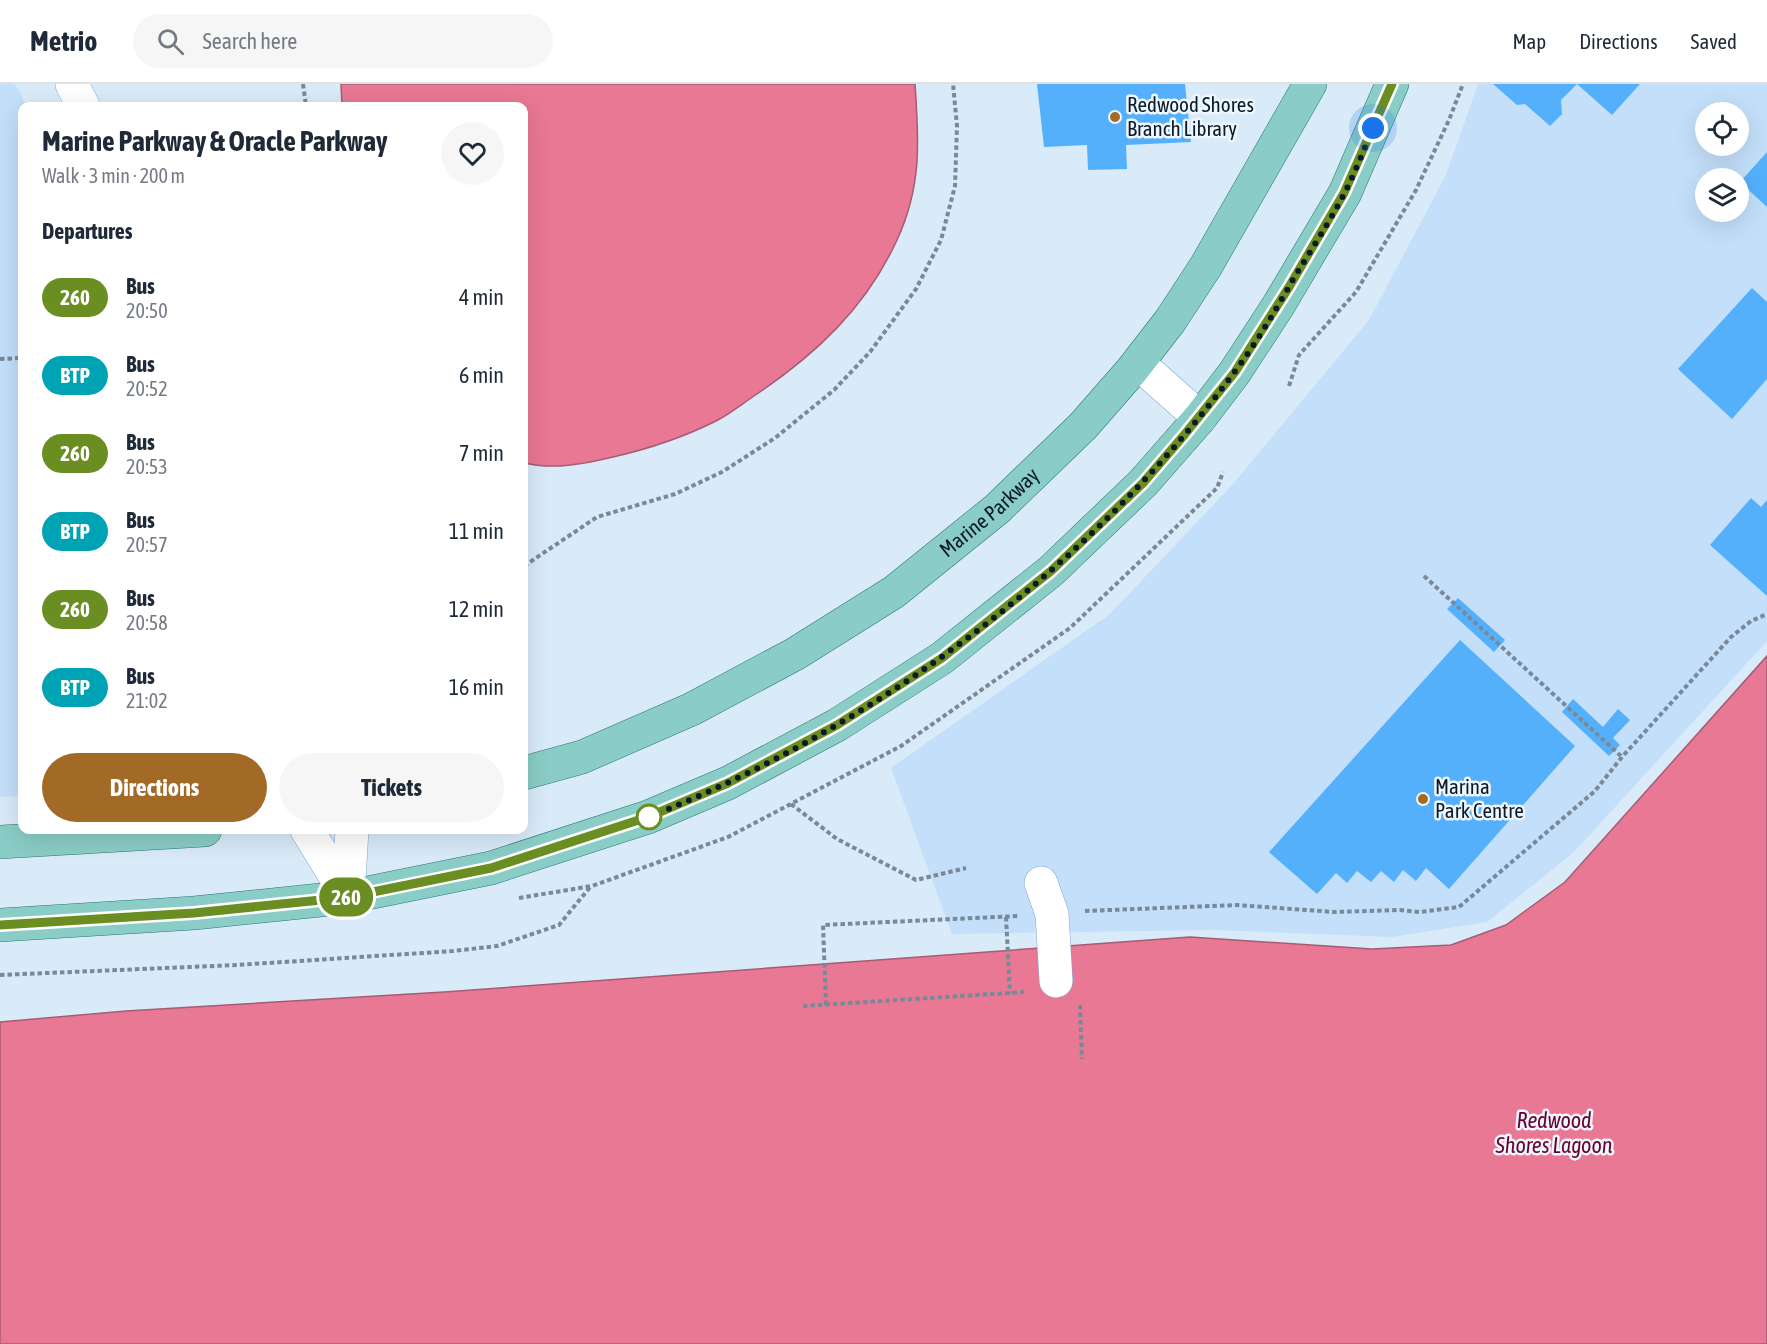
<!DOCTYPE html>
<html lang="en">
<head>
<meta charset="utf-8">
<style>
  :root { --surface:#fff; --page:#f6f6f7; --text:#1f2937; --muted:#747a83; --line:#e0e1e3; --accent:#a26927 }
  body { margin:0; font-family:"Asap Condensed",sans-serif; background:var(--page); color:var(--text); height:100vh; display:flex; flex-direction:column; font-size:22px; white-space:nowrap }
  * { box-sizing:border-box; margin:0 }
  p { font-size:20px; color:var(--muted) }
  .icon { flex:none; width:33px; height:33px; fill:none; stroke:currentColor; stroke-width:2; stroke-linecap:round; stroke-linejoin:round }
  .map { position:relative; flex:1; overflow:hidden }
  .details { position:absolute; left:18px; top:18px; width:510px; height:732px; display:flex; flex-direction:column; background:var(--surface); border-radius:12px; box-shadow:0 6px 24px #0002 }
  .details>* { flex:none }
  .badge { padding:0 12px; border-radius:20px; font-size:21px; line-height:39px }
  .tools { position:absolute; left:1695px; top:18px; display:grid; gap:12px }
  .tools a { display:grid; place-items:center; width:54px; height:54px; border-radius:50%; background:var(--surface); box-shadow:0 6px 24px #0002; font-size:30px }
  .you { position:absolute; width:30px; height:30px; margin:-15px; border:4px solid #fff; border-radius:50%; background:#1a73e8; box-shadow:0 0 0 9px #1a73e833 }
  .map>.badge { position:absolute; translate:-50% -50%; box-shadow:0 0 0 3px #fff }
  h2 { padding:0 24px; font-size:22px; line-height:54px }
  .round { display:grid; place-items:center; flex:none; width:63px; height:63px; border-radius:32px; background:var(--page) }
  .summary { display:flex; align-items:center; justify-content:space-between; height:102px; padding:0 24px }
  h1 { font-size:28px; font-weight:700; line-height:45px }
  .cta { display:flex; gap:12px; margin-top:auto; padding:12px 24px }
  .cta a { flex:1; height:69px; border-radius:36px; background:var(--accent); color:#fff; font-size:24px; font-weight:700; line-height:69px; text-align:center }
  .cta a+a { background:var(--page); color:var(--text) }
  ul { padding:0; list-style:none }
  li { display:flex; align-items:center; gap:18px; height:78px; padding:0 24px }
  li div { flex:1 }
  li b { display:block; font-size:22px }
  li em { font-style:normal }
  li .badge { min-width:66px; font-weight:700; text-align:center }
  header { display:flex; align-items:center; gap:36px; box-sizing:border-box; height:84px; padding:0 30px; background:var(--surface); border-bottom:2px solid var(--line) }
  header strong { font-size:28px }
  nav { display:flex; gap:33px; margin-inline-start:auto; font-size:21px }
  .search { width:420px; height:54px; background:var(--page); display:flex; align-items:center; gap:15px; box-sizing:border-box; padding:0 21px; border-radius:33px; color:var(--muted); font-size:22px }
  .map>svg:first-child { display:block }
</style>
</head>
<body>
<header>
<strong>Metrio</strong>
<div class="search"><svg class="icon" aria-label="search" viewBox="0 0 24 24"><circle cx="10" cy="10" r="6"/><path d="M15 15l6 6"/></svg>Search here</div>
<nav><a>Map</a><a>Directions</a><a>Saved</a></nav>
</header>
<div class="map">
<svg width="1767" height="1260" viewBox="0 0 1767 1260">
  <rect width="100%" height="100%" fill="#d9eaf9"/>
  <!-- built -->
  <path fill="#c3dffa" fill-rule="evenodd" d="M0,0H14L20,7L25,22H22V712L0,713Z
    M1478,0H1767V557L1573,769L1487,838L1392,853L1214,846L952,850L891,684L1110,530L1234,399L1369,236L1446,91ZM1706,28H1738V62H1706ZM1706,94H1738V128H1706Z"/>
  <!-- water -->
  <path fill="#e87893" stroke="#a65c73" stroke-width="1.5" d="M341,0H915C919,57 922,102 897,156C866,224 815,271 754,312C742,320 730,330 716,337C684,353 648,365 613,373C584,380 553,386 524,379V22H342Z
    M1767,572V1260H0V938L126,927L444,908L1190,853L1372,865L1451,861L1506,841L1565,798Z"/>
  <!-- building -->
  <path fill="#54b0fb" d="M1037,0H1185L1191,58L1126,61L1127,85L1088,86L1087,61L1044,63Z
    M1493,0H1577L1561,16L1562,30L1550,42L1525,20L1517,21Z
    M1577,0H1640L1612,31Z
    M1767,68V123L1740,98Z
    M1752,204L1767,218V295L1732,335L1678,285Z
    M1751,414L1761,423L1767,416V512L1710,461Z
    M1458,514L1505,556L1494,568L1447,525Z
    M1460,556L1575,662L1449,805L1426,784L1416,797L1403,786L1394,798L1381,787L1371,798L1357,787L1347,799L1336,789L1317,810L1269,768Z
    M1573,615L1603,643L1618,625L1630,636L1613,654L1620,661L1609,672L1562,628Z"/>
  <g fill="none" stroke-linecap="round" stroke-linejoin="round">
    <!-- minor casing -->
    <g stroke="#80a8cc" stroke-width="34">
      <path id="minor" d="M72,0L83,22
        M1138,279L1200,334
        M307,746L348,813
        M1041,799L1052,830L1056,897
        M348,813L352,746"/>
    </g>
    <!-- major casing -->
    <g stroke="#2b7876" stroke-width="34">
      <g id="major">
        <path id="s1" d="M524,689L582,673L692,625L795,570L894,508L997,425L1083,342L1132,286L1170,237L1206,182L1310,0"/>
        <path d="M0,758L205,746"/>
        <path d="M0,841L194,829L311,817L348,813L491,784L648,733L728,699L837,641L942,574L1051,487L1143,399L1200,334L1235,288L1278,222L1345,109L1392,0"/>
      </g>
    </g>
    <!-- path -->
    <path stroke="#798998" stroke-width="4" stroke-dasharray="4.5 3" stroke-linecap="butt" d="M303,0L306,22
      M0,275L22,274
      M1289,302L1299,271L1356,208L1416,106L1449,36L1463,0
      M524,482L597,433L675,410L722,388L775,354L834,306L870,268L916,205L941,156L955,102L957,42L953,0
      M1424,492L1622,673
      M791,720L837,755L916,796L966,784
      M519,814L592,802L728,753L901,662L1070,544L1217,404L1223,388
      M1085,827L1237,821L1334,828L1400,826L1420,828L1459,823L1595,707L1622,673L1731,553L1751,537L1767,530
      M1006,833L1010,909
      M0,891L237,881L453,867L497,862L559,841L591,802
      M826,921L823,841L1018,832
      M1080,921L1082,975
      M803,922L1024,908"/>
    <!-- minor -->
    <use href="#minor" stroke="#fff" stroke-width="33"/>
    <!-- major -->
    <use href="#major" stroke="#8acdc6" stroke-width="33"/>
  </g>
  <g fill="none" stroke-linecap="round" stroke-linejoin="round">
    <!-- line casing -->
    <g stroke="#fff" stroke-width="14">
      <path id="line" d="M0,841L194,829L311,817L348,813L491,784L648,733L728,699L837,641L942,574L1051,487L1143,399L1185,350L1235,288L1289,203L1344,109L1392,0"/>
    </g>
    <!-- line -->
    <use href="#line" stroke="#6b8e23" stroke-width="9"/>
    <!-- walk -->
    <path stroke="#0b1a28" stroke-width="6" stroke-dasharray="0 10.8" d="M649,733C874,643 1086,488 1233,290C1256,260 1275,227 1294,194C1311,166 1329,139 1344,110C1355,89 1364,65 1373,44"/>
  </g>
  <!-- markers -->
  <g fill="#a26927" stroke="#eef6fe" stroke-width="2">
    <circle cx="1115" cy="33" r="6"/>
    <circle cx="1423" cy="715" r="6"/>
  </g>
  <circle fill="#fff" stroke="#6b8e23" stroke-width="3" cx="649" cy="733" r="12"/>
  <g text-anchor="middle" stroke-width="5" stroke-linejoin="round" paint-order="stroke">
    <!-- poi labels -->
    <g font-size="21" fill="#0b1a28" stroke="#eef6fe" text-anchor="start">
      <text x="1127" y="28">Redwood Shores<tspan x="1127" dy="24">Branch Library</tspan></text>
      <text x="1435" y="710">Marina<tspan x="1435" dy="24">Park Centre</tspan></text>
    </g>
    <!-- street labels -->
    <g font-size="21" fill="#0b1a28" stroke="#eef6fe">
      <text dy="7" stroke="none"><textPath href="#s1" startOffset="538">Marine Parkway</textPath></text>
    </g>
    <!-- water labels -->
    <g font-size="22" font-style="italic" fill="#6b002c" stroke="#eef6fe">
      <text x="1554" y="1044">Redwood<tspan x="1554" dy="25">Shores Lagoon</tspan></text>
    </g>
  </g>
</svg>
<div class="tools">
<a><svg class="icon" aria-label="locate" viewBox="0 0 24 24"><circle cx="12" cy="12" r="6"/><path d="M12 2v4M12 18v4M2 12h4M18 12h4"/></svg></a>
<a><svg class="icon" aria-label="layers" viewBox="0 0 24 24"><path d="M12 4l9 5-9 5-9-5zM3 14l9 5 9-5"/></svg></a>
</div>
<div class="you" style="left:1373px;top:44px"></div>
<b class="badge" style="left:346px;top:813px;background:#6b8e23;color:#fff">260</b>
<section class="details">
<div class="summary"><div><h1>Marine Parkway &amp; Oracle Parkway</h1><p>Walk · 3 min · 200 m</p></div><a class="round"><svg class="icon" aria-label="heart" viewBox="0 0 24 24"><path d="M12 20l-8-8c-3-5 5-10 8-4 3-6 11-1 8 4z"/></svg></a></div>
<h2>Departures</h2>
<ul>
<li><span class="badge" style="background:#6b8e23;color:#fff">260</span><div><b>Bus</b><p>20:50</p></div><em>4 min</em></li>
<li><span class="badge" style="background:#00a3b4;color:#fff">BTP</span><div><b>Bus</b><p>20:52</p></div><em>6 min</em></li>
<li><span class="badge" style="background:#6b8e23;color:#fff">260</span><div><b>Bus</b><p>20:53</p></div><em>7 min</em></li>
<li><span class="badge" style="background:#00a3b4;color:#fff">BTP</span><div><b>Bus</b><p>20:57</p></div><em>11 min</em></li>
<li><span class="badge" style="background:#6b8e23;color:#fff">260</span><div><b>Bus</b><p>20:58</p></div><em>12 min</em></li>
<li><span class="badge" style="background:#00a3b4;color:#fff">BTP</span><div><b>Bus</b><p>21:02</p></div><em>16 min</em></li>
</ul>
<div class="cta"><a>Directions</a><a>Tickets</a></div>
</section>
</div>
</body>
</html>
